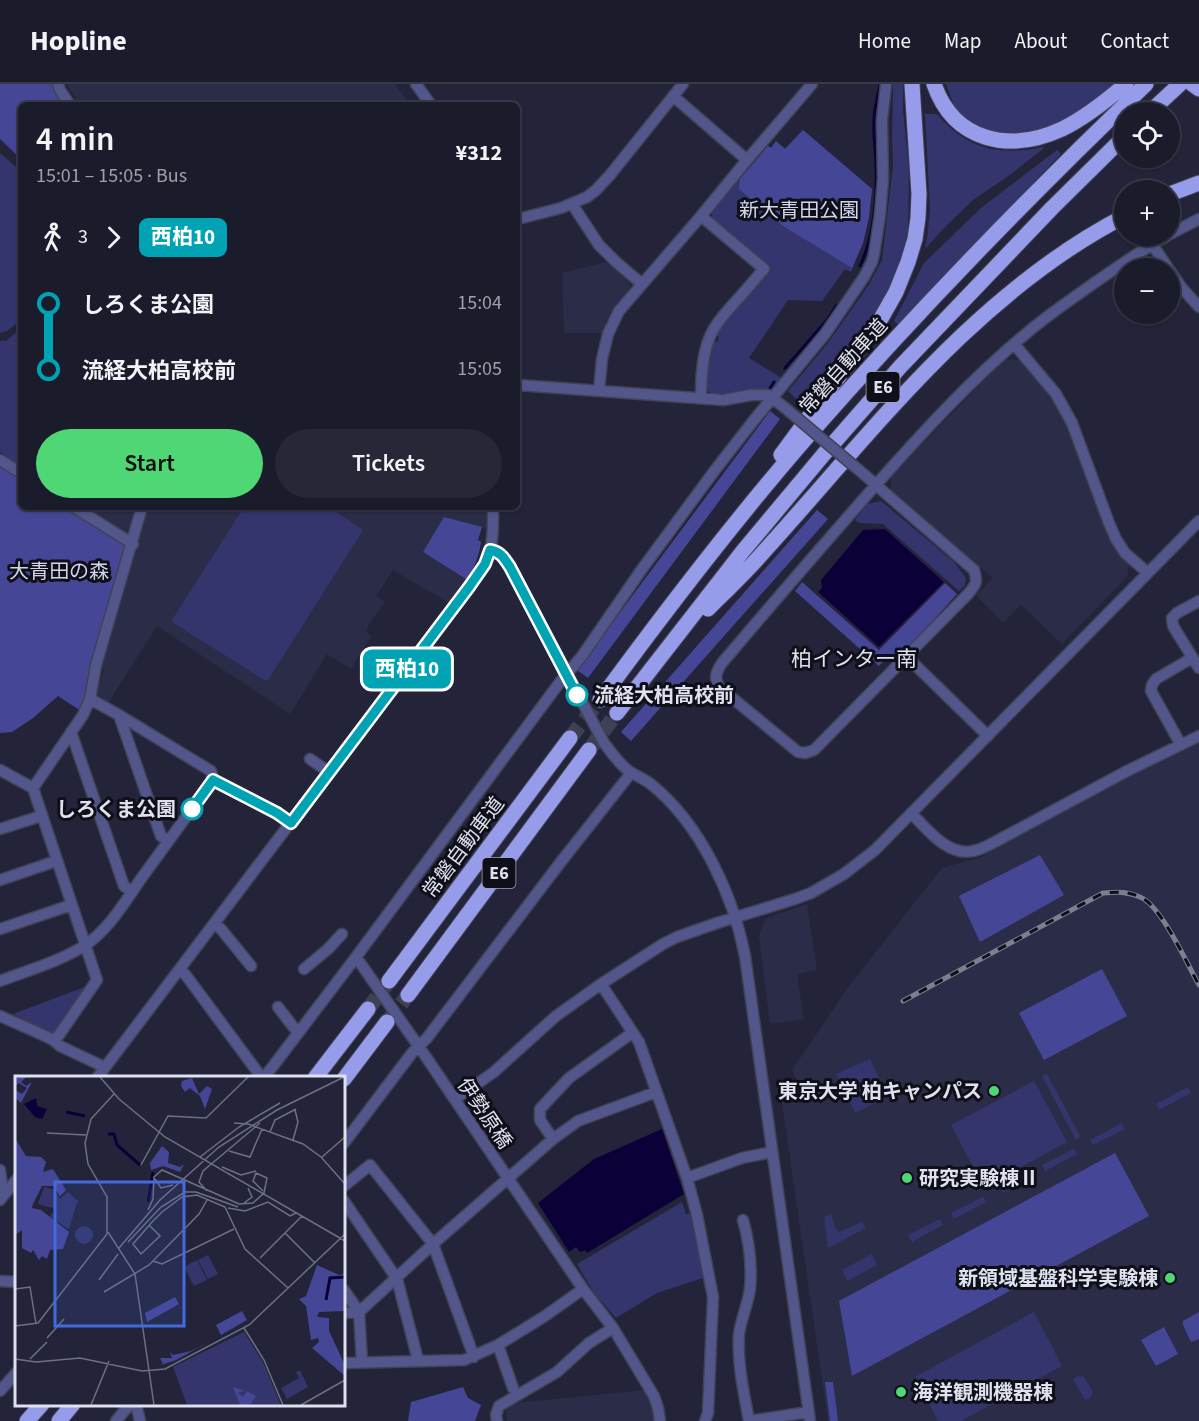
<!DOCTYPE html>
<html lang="en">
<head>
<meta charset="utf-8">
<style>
  :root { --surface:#1a1b2b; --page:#272837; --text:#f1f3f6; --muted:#9fa1a9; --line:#383947; --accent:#4fd675 }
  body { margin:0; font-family:"Source Sans 3","Noto Sans JP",sans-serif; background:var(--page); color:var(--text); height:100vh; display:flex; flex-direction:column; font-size:22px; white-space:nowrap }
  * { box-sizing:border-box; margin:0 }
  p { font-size:20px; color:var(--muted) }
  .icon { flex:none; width:33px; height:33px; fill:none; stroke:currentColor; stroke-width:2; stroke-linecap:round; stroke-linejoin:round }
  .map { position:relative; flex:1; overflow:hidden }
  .sheet { position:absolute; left:18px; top:18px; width:502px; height:408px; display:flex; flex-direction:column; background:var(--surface); border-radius:9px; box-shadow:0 2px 4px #0004,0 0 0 2px var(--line) }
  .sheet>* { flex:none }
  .badge { padding:0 12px; border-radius:9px; font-size:21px; line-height:39px }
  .fabs { position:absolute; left:1114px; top:18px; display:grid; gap:12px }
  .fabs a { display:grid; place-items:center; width:66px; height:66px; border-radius:50%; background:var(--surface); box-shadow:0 2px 4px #0004,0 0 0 2px var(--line); font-size:30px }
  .map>.badge { position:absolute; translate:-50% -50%; box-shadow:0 0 0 3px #fff }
  .legs { display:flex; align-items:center; gap:9px; height:66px; padding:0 18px; font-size:20px }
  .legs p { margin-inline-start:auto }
  .head { display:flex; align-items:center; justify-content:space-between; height:102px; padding:0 18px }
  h1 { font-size:33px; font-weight:600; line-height:45px }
  .button { display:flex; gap:12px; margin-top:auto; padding:12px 18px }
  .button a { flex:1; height:69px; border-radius:36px; background:var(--accent); color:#111; font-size:24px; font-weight:600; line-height:69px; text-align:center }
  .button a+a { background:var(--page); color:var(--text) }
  ul { padding:0 18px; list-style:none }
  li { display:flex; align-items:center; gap:21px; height:66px; font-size:22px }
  li i { display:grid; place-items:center; width:9px; height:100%; margin:0 8px; background:currentColor }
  li i::after { content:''; width:15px; height:15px; margin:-8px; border:4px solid; border-radius:50%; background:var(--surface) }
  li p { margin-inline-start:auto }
  li:first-child i { background:linear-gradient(#0000 50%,currentColor 0) }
  li:last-child i { background:linear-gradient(currentColor 50%,#0000 0) }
  header { display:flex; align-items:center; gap:36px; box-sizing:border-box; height:84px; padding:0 30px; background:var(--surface); border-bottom:2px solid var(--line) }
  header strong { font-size:28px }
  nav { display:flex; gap:33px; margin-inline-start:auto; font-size:21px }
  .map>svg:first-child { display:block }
</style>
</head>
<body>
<header>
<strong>Hopline</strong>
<nav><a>Home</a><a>Map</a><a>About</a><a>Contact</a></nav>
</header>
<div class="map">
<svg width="1199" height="1337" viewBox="0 0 1199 1337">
  <rect width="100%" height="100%" fill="#232439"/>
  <!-- built -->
  <path fill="#2b2d48" d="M66,0H395L410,21H80Z
    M606,178L629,198L630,205L618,218L608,233L603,249H564L562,189Z
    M1005,275L1022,276L1042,299L1063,332L1106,444L1114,461L1129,480L1127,493L1062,560L1021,521L1003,539L976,511L993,494L891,408V392Z
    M82,423H138L129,452Z
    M147,423H487V445L445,433L424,468L466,495L449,519L393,486L376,512L385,518L369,540L366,548L371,552L351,585L327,570L290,630L157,542L108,619L96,611L104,585L100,583Z
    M1199,660V1337H828L782,1018L797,996L792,986L849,902L942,784L981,773L1042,737L1109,701Z
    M807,820L817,886L797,890L804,935L770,940L759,852L765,835Z
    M645,1306L653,1324L655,1337H507L506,1327L508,1323L515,1319Z"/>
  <!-- green -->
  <path fill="#34356c" d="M893,0H903V26L909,86L908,148L894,203L849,273C829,285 817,305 804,323L788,307L827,260L847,232L868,202L882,176L893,82L892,54Z
    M946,0H1115L1065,36L1036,49L1002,52L972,43L955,24Z
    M925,30H937C968,66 998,72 1044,63V64L1011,90L973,116L942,146L926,164L925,162L927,155L930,126Z
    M803,46L872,105L869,133L863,159L851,188L845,185L822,217L788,216L749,274L783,295L773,306L766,307L711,310L706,305L708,275L713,257L717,258L719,253L716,251L723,240L770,184L712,136V128L768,62L771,64L776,57L785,65Z
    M1057,66L1061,70L898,241L894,237L924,179L981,124Z
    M0,69L16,83L21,90V236L7,247L0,249Z
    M21,244V383L0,368V258L2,256L6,257Z
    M881,417L954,478L966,494L965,501L959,507L883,440L859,439L855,436L867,420Z
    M244,423H329L363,446L268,596L266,597L172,538V536Z
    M90,901L56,948L51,949L48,948L13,930Z
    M870,975L888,1013L855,1029L836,990Z
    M1047,990L1080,1052L1076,1056L1042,992Z
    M1034,997L1067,1058L984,1103L951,1041Z
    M1188,1003L1191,1009L1159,1026L1156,1020Z
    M1122,1039L1125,1045L1093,1061L1090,1056Z
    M1074,1065L1077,1070L1045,1087L1042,1081Z
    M1031,1087L1034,1093L1003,1109L1000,1104Z
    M983,1113L986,1118L954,1135L951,1129Z
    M682,1118L686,1130L694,1129L706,1193L657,1209L616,1234L594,1209L577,1180Z
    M831,1130L835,1144L839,1148L862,1138L866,1144L828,1164L824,1133Z
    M940,1135L943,1141L912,1158L908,1151Z
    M872,1170L877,1181L847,1197L842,1186Z
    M1034,1228L1062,1282L961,1337H938L915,1293Z
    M1078,1292L1084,1293L1093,1308L1091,1313L1085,1316L1073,1295Z"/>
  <!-- forest -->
  <path fill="#464696" d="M0,0H52L64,21H21V75L0,55Z
    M803,46L872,105L869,133L863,159L852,184L783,142L739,105L740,95L768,62L771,64L776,57L785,65Z
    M770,327L780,335L588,594L577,586Z
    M0,382L21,395V423H68L125,458L129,463L90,606L81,625H78L58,612L33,634L12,648L0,649Z
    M817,426L828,435L631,657L621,648Z
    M444,433L482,443L478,456L481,458C479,472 475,483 466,495L423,468Z
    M802,498L879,566L945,499L957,510L895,579L887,573L879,582L795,507Z
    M1040,771L1064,811L980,858L959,812Z
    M1102,885L1127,932L1044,976L1019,929Z
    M1115,1069L1149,1132L852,1292L839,1217Z
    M1199,1228V1255L1191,1258L1183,1241V1237Z
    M1164,1243L1178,1270L1156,1282L1141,1256Z
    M825,1298H833L838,1337H830Z
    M463,1303L468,1314L481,1321L475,1337H408L411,1318Z"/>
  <!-- water -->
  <path fill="#0b0037" d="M885,445L944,498L879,563L818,508L822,504L821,496L863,446Z
    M662,1045L684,1110L587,1169L585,1166L580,1168L576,1163L569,1168L538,1119L594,1075Z"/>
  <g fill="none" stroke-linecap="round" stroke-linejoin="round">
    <!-- stream -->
    <path stroke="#0b0037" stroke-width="3" d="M860,182C874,152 877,116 876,82C876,67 873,52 874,36C874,24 878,12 880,0
      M785,284L827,236L837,221
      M769,306L774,298"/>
    <!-- highway-tunnel -->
    <path stroke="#3f4054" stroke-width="15" stroke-dasharray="15 8" stroke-linecap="butt" d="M570,654L600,616
      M589,666L617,629
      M368,925L389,897
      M387,938L408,911"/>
    <!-- minor casing -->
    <g stroke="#414256" stroke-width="13">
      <path id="minor" d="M58,0L60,6L70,21
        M416,0L431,21
        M673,12L747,76L701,132
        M747,76L812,0
        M572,120L599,161L616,178L642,200
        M518,135L561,124L587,113L596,106L610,91L683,0
        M1170,150L1199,135
        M1152,160L1168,184
        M1170,187L1181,203L1199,223
        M1014,260L1056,310L1072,339L1109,439L1116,455L1125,469L1148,489
        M518,301L723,316L751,311H768L784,323
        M599,307L602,275L608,250L619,227L701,132L764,185C755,195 746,206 736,217C727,227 717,237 711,250C702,269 701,293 701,314
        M0,376L21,389
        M854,382C864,390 874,399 884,408L974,486C978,499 976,500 968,510L814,666L805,669L798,668L719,603C714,593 716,588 722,579C772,520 823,461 874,403C922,349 972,294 1028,248C1049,230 1072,215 1094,199C1118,183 1141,166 1167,152
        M74,423L133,460
        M490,466C501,469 504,474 510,483L604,659C612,669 619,680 629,687C636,692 645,695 652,701C701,741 733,811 745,872L810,1337
        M1199,517L1177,529L1172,534L1173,542L1199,584
        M907,573L988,652
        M90,615L119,631L211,687L213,696L277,730L291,739
        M119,631L161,752L168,757
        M71,648L124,802L132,808
        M1181,661L1151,607L1152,601L1156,595L1192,574
        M310,675L329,688
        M0,686L33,704L97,896L59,951L53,956
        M33,704L83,631L90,615L96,581L142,423
        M911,729C927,745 948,773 973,767C979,766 985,763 991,760L1127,687L1199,652
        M0,745L41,732
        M0,796L56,777
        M215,840L221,845L251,882
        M0,845L71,821
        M356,873L424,970L583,1205L613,1244L654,1312L658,1324L660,1337
        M304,885L328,865L342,850
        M180,886L185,890L262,994
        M0,897C29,886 58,878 84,862C110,845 125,817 143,792C166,760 190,728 213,696
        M601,900L639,958L687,1094L697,1131L713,1213L708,1329L705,1337
        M278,923L298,949
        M0,932L43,951L53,956L60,962L98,980L104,984
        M97,994L469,503C474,496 481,488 485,480C494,462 493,442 493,423
        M264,994L356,873L560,598L582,572L642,485L715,386L754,336L825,250L864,193L872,178L874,170L880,131L883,95L882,36L886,0
        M455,1015L494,988L556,932L601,900L663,860L677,853L717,839L795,815L811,809L844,790L875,766L1199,437
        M553,1055L540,1036V1025L569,994L632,949
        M344,1059L412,969L427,954L560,779L631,689
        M0,1086L2,1102L8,1106
        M687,1094L742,1074L772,1068
        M344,1102L370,1081L433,1160L474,1273
        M0,1116L16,1096
        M344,1117L397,1195L418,1276
        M743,1136C749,1157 752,1183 750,1205C748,1220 741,1235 739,1250C737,1279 744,1309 749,1337
        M0,1197L16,1198
        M344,1206L359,1228L362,1278
        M344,1229L359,1228L433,1160L553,1055L578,1037L656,1008
        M498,1261L513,1304
        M344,1279L464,1276L498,1261L545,1232L583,1205
        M0,1307L16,1289
        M136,1320L140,1337
        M116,1337L130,1320
        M497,1337L496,1331L499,1322L557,1288L589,1259L613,1244
        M749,1337L809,1328"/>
    </g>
    <!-- highway casing -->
    <g stroke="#414256" stroke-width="17">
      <path id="highway" d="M934,0C954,58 1010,69 1062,45C1085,34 1106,17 1126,0
        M1192,0L1199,5
        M1150,28L1180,0
        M1170,110L1199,99
        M781,371L879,238L896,208L908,178L915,155L918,134L919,110L912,0
        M708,525C725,508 743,491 759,473C871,350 974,210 1125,132
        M600,616C666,526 734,437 807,353C915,230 1028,113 1146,0
        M617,629L743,467L824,370L900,283L1052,124L1125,52
        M389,897L570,654
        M408,911L589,666
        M315,994L368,925
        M344,995L387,938
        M27,1337L42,1320
        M59,1337L73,1320"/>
    </g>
    <!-- minor -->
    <use href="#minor" stroke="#52568a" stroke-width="10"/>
    <!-- highway -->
    <use href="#highway" stroke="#969ce9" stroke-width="15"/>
    <!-- rail casing -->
    <g stroke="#7d7e90" stroke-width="5">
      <path id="rail" d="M903,917L1103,809C1116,808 1127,807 1140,813C1161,821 1187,880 1199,901"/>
    </g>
    <!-- rail -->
    <use href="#rail" stroke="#0e0f18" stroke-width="3" stroke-dasharray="9" stroke-linecap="butt"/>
    <!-- minor-bridge casing -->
    <g stroke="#414256" stroke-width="13" stroke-linecap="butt">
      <path id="minor-bridge" d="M784,323L854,382"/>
    </g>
    <!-- minor-bridge -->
    <use href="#minor-bridge" stroke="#52568a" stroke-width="10"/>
  </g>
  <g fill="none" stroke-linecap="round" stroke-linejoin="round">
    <!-- line-1 casing -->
    <g stroke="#fff" stroke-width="14">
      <path id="line-1" d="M192,725L213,696L277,729L291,739L469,503L485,480L490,466C501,468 504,474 510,483L577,611"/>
    </g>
    <!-- line-1 -->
    <use href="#line-1" stroke="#00a3b4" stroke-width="9"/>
  </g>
  <!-- markers -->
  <g fill="#fff" stroke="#00a3b4" stroke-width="3">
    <circle cx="577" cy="611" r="10"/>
    <circle cx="192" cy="725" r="10"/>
  </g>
  <g fill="#4fd675" stroke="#0e0f18" stroke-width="2">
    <circle cx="994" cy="1007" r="6"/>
    <circle cx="907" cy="1094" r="6"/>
    <circle cx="1170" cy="1194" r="6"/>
    <circle cx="901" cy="1308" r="6"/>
  </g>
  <g text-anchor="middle" stroke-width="6" stroke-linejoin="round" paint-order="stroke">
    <!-- shield labels -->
    <g fill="#0e0f18" stroke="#a0a2ae" stroke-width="1.5">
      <rect x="866.5" y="288" width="33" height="30" rx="4.5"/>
      <rect x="482.5" y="774" width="33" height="30" rx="4.5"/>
    </g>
    <g font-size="18" font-weight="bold" fill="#dfe1ef">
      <text x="883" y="309">E6</text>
      <text x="499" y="795">E6</text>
    </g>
    <!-- park labels -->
    <g font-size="20" fill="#d2d5ec" stroke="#0e0f18">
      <text x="799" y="133">新大青田公園</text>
      <text x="59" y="494">大青田の森</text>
    </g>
    <!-- street labels -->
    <g font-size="20" fill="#dfe1ef" stroke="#0e0f18">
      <text transform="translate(843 282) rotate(-48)" y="7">常磐自動車道</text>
      <text transform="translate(463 763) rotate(-53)" y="7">常磐自動車道</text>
      <text transform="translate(485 1029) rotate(56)" y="7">伊勢原橋</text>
    </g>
    <!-- stop labels -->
    <g font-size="20" font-weight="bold" fill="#dfe1ef" stroke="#0e0f18" text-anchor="start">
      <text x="594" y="618">流経大柏高校前</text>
      <text x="176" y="732" text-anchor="end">しろくま公園</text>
    </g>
    <!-- poi labels -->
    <g font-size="20" font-weight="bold" fill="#dfe1ef" stroke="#0e0f18" text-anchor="end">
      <text x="982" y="1014">東京大学 柏キャンパス</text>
      <text x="919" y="1101" text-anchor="start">研究実験棟Ⅱ</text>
      <text x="1158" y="1201">新領域基盤科学実験棟</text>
      <text x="913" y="1315" text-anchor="start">海洋観測機器棟</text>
    </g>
    <!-- neighbourhood labels -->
    <g font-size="21" fill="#dfe1ef" stroke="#0e0f18">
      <text x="854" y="582">柏インター南</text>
    </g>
  </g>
  <!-- overview -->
  <g transform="translate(15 992)">
    <rect width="330" height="330" fill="#232439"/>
    <path d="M29,111L39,113L45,123L53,116L63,125L60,133L48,129L60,133L54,153L34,141L41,133L23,128ZM60 159a9 9 0 1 1 18 0a9 9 0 1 1-18 0ZM193,179L203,198L193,203L183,184ZM182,184L192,204L179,210L169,191ZM229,256L248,286L266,329H172L158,291ZM285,294L293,311L272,323L266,312L284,302L281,296Z" fill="#34356c"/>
    <path d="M0,1H11L6,6L11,10L17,6L6,27L0,22V14L7,18L12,12L4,7L0,10ZM177,2L184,18L192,10L197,13L190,33L185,20L175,12L170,16L166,10L167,5ZM0,62L11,80L26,81L31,86L28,96L38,93L51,114L45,120L38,110H27L18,128L17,132L26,134L54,156L48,173L35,174L32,183L27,180L24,184L18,174L16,177L7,172V154L0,159ZM147,70L154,76L153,87L165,91L169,88L165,96L148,90L136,94L135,87ZM302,189L324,199L330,198V235L304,236L302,241L314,242V255L330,289V300L297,272L304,266L303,262L296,264L291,230L284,223L291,220ZM160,221L164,228L132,246L130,237ZM227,235L232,244L206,259L201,249ZM192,267L161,284L140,291L148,288L145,282H157L155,276L158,279L176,275ZM218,311L230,315L223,316L228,321L232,315L241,320L235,329H225Z" fill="#464696"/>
    <path d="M21,22L22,30L32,33L27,43L20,41L9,28Z" fill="#0b0037"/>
    <path fill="none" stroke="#0b0037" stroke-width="3" d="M51,36L70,40M93,58H99L102,69L125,89M133,126L138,96M311,224L315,202L330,201"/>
    <path fill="none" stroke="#6e7082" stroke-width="1.5" d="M85,1L104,23L150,61L330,165M219,47L233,48L288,68L306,81L330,108M255,56L260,44L281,33M32,57L71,59M278,64L283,46L280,34M214,75L235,81L247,53M185,81L224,51L265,27M307,81L330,61M126,89L153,40L191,42L233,1M207,91L226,99L241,95M140,103L146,112L158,109M192,115L184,106L188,95L245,47M229,127L237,121L233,112M213,132L230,135L253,126L275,140L281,137M133,134L138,123L139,101L147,94L224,128L238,127L249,117L252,102L241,97L238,105L248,115M134,149L145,160L126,178L118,168L124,161L138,145L147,136L167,121L182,119L210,131L230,173L273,212M93,156L120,198L139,329M270,157L300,187M113,166L146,131L170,116H181L223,131M104,172L145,124L204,71L262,34L329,1M245,182L287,140M138,185L147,188L219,153M84,204L103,178M0,213L15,211L21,248M89,216L134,189L184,138L192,124M0,250L23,247L92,158V121L73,88L70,67L76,43L99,18M229,252L249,284L268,329M32,262L49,243M0,283L21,286L65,282L127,295L150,293L234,249L330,158M15,283L32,266M76,329L94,285M286,329L330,304"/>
    <path fill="#446bdd" fill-opacity="0.15" stroke="#446bdd" stroke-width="3" d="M40,106H169V250H40Z"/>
    <rect width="330" height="330" fill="none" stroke="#dfe1ef" stroke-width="3"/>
  </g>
</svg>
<div class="fabs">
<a><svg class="icon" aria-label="locate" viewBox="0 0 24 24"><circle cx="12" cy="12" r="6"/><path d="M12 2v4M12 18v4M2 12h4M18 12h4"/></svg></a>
<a>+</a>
<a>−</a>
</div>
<b class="badge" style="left:407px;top:585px;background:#00a3b4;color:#fff">西柏10</b>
<section class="sheet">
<div class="head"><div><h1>4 min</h1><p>15:01 – 15:05 · Bus</p></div><b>¥312</b></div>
<div class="legs"><svg class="icon" aria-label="walk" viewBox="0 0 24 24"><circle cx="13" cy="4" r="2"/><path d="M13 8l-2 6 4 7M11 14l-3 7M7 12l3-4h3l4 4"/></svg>3<svg class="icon" aria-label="forward" viewBox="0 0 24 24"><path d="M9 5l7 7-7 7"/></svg><b class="badge" style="background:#00a3b4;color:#fff">西柏10</b></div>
<ul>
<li><i style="color:#00a3b4"></i><b>しろくま公園</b><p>15:04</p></li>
<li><i style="color:#00a3b4"></i><b>流経大柏高校前</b><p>15:05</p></li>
</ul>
<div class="button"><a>Start</a><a>Tickets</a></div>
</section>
</div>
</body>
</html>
